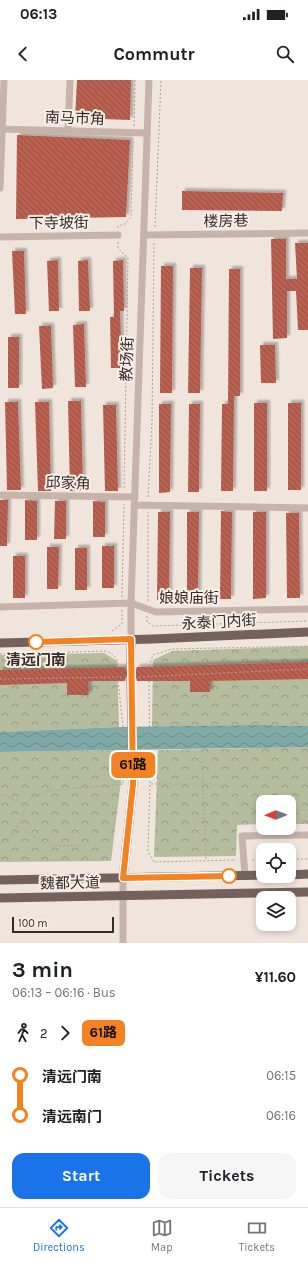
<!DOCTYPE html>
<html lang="en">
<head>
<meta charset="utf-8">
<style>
  :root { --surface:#fff; --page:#f6f6f6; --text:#202124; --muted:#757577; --line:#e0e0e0; --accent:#1a73e8 }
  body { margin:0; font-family:Karla,"Noto Sans SC",sans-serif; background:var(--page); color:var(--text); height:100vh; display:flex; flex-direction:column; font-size:15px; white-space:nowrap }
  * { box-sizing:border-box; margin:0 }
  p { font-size:13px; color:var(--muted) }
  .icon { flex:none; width:22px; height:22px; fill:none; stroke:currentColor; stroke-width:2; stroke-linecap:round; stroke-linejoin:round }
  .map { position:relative; height:863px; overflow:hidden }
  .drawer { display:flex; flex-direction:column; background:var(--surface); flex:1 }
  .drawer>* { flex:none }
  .badge { padding:0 8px; border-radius:6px; font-size:14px; line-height:26px }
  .needle { width:26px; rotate:269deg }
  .buttons { position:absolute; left:256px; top:715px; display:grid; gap:8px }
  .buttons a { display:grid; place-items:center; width:40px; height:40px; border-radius:8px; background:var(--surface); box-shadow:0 2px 6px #0003; font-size:20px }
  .scale { position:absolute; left:12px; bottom:10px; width:102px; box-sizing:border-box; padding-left:4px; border:2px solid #352b29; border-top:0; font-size:11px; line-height:14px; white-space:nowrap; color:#352b29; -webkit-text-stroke:3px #f8efe9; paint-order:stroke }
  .map>.badge { position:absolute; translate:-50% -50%; box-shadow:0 0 0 2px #fff }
  .legs { display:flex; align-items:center; gap:6px; height:44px; padding:0 12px; font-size:13px }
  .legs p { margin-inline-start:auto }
  .overview { display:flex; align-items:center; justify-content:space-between; height:68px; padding:0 12px }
  h1 { font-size:22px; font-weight:700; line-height:30px }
  .button { display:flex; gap:8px; margin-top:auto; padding:8px 12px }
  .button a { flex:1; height:46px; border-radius:12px; background:var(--accent); color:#fff; font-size:16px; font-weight:700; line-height:46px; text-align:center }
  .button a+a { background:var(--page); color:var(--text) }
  ul { padding:0 12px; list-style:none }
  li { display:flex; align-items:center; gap:14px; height:40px; font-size:15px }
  li i { display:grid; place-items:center; width:6px; height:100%; margin:0 5px; background:currentColor }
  li i::after { content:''; width:10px; height:10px; margin:-5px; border:3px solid; border-radius:50%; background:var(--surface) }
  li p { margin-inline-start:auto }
  li:first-child i { background:linear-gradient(#0000 50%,currentColor 0) }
  li:last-child i { background:linear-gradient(currentColor 50%,#0000 0) }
  .status { display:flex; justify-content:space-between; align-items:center; height:28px; padding:0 20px; background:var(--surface); direction:ltr }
  .status svg { height:11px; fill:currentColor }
  header { display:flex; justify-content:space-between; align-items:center; height:52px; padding:0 12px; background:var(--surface); font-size:18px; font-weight:700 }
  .menu { display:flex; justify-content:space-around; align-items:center; height:56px; border-top:1px solid var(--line); background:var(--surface); font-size:11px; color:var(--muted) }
  .menu a { display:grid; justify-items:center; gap:2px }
  .menu .selected { color:var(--accent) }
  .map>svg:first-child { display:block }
</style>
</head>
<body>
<div class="status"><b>06:13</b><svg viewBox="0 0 49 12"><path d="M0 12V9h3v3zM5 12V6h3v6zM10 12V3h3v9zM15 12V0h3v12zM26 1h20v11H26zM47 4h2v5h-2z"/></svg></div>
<header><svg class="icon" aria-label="back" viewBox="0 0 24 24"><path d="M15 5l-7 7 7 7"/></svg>Commutr<svg class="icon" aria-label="search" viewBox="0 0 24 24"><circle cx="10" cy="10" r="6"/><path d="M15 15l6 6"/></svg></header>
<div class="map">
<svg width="308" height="863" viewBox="0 0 308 863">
  <defs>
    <pattern id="forest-crowns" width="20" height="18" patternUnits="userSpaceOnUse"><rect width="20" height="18" fill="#b6bd9e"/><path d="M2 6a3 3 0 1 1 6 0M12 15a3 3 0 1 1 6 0" fill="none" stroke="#959a81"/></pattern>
    <pattern id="water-waves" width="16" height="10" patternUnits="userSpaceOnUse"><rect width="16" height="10" fill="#7faaa7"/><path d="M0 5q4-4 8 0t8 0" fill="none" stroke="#698b88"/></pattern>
    <pattern id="building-back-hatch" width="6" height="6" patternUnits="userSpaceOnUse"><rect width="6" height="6" fill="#ba6051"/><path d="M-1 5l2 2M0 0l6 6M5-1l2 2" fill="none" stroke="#984f43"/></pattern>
    <filter id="shadow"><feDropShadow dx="3" dy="-3" stdDeviation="1" flood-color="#0004"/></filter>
  </defs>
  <rect width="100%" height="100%" fill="#f0e5dd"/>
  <!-- forest -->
  <path fill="url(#forest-crowns)" d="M308,566V646L261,645L152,647L153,580L172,571Z
    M104,573L117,581L119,647L0,652V575Z
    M308,667V744H289V722H263V744L237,745L236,776L154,777L158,670Z
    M121,670V701L111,781L0,782V672Z"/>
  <!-- water -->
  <path fill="url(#water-waves)" d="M261,645L308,646V667L0,672V652L119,647Z"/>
  <!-- building -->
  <path fill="url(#building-back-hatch)" filter="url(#shadow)" d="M77,0H131L130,40L75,38Z
    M17,55L130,60L126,137L16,139Z
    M182,111L283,113L282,131L182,130Z
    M271,159H286V199H297L295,163H308V250H298L296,211H287V258L273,259Z
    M12,171H24L26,234H15Z
    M58,180L59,231H49L47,181Z
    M88,180L90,231H79L78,181Z
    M123,180L124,231H120L122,288H111L110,237H114L113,181Z
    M161,186H173L172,313H160Z
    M190,188H202L200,313H188Z
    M229,189H240V316H234L233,411H221L222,324H228Z
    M84,244L86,307H75L73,245Z
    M39,246H51L53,308L42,309Z
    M8,257H19V308H8Z
    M260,265H275L276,303H261Z
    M68,321H81L83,410L70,411Z
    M5,322H18L21,410H7Z
    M35,322H49L51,411H38Z
    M254,323H267V411H254Z
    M288,323H301V410H288Z
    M159,324H171L170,412L159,413Z
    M189,324H200L199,412H188Z
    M103,325H116L118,411H105Z
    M0,420H8L7,466H0Z
    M25,420L37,421V460H25Z
    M55,421H66V459H54Z
    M93,421L105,422V457H93Z
    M221,431L232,432L231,519H220Z
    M158,432H170L169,520H157Z
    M187,432H199L198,520H187Z
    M253,432H266V518L253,519Z
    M286,433H299L300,518H287Z
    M102,466H114V508H102Z
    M47,467H59L58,509H47Z
    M75,468H87V510H75Z
    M13,476H25V518H13Z
    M308,582V599L210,601V612H190V601H137L136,597L131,594L126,597L125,601H88L89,615H67V603L0,605V590L125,587L128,592L131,593L136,590L137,587Z"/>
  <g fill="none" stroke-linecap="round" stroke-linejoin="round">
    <!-- path -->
    <path stroke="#b29e94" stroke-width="1" stroke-dasharray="2 2" stroke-linecap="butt" d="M134,46L135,0
      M155,147L161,0
      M118,148V146L125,144L131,137L133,59
      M118,162V168L128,178L124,409
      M148,417L152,342L154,162
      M122,517L124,424
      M148,521V432
      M147,536V542L153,546L308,541
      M112,551L122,544V530
      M0,574L107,571C115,575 117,578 119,587
      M149,586L153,575L172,569L308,566
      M139,597L308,589
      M0,599L123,597
      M149,601L150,704L148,771L154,782L236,780
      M202,681L206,780
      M151,704H216L255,731L263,730
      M0,715H5L26,726
      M289,730H308
      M17,746L50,766L85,765
      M0,764L13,755L30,719L47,711L123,704V647L118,601
      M289,779H308
      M252,780H263"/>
    <!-- minor -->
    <path stroke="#c6b4aa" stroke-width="7" d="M0,49L147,53
      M68,50L70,0
      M0,108L4,0
      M144,155L308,153
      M0,157L118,155
      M0,415L135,417
      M134,425L308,428
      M0,527L131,523L156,532L308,529
      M131,559V523L149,0
      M245,796L242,756L308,755
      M123,798V863"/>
    <!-- major -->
    <path stroke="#75615b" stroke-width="9" d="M131,559V587
      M0,563L153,559L308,552
      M289,795L308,794
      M123,798L133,704L131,600
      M0,800L263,795
      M0,818L308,812"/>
  </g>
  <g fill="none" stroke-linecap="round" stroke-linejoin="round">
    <!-- line-1 casing -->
    <g stroke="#fff" stroke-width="9">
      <path id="line-1" d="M36,562L131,559L133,704L123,798L229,796"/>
    </g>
    <!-- line-1 -->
    <use href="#line-1" stroke="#f58220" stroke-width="6"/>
  </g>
  <!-- markers -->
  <g fill="#fff" stroke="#f58220" stroke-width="2">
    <circle cx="36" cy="562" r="7"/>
    <circle cx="229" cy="796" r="7"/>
  </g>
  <g text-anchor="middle" stroke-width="4" stroke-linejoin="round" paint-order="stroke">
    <!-- street labels -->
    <g font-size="15" fill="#352b29" stroke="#f8efe9">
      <text transform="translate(75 38) rotate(2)" y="5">南马市角</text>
      <text transform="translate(226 141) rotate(-1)" y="5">楼房巷</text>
      <text transform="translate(59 143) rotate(-1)" y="5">下寺坡街</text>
      <text transform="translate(127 279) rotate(-88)" y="5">教场街</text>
      <text transform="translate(68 403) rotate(1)" y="5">邱家角</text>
      <text x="189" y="523">娘娘庙街</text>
      <text transform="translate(219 542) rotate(-3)" y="5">永泰门内街</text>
      <text transform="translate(70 803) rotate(-1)" y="5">魏都大道</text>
    </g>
    <!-- stop labels -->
    <g font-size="15" font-weight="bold" fill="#352b29" stroke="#f8efe9">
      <text x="36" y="585">清远门南</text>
    </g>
  </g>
</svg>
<div class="buttons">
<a><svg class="needle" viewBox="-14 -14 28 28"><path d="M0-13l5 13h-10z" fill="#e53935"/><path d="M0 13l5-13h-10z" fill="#757577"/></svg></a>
<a><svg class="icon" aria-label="locate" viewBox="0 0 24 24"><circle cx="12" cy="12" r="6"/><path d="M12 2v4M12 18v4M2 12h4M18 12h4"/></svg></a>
<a><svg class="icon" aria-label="layers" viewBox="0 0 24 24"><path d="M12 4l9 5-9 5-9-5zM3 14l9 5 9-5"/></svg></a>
</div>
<div class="scale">100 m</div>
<b class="badge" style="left:133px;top:685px;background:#f58220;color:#111">61路</b>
</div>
<section class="drawer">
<div class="overview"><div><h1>3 min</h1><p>06:13 – 06:16 · Bus</p></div><b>¥11.60</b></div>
<div class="legs"><svg class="icon" aria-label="walk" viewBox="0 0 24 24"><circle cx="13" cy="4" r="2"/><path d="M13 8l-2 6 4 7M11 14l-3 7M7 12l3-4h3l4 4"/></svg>2<svg class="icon" aria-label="forward" viewBox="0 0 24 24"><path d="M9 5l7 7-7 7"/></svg><b class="badge" style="background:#f58220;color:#111">61路</b></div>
<ul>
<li><i style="color:#f58220"></i><b>清远门南</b><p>06:15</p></li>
<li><i style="color:#f58220"></i><b>清远南门</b><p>06:16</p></li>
</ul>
<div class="button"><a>Start</a><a>Tickets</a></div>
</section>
<nav class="menu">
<a class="selected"><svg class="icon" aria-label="directions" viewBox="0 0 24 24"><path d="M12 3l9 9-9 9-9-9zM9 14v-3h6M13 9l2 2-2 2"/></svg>Directions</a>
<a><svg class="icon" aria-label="map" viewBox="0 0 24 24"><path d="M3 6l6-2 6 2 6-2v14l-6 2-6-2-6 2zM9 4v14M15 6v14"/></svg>Map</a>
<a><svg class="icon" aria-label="tickets" viewBox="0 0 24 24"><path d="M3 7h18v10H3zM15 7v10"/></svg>Tickets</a>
</nav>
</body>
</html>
